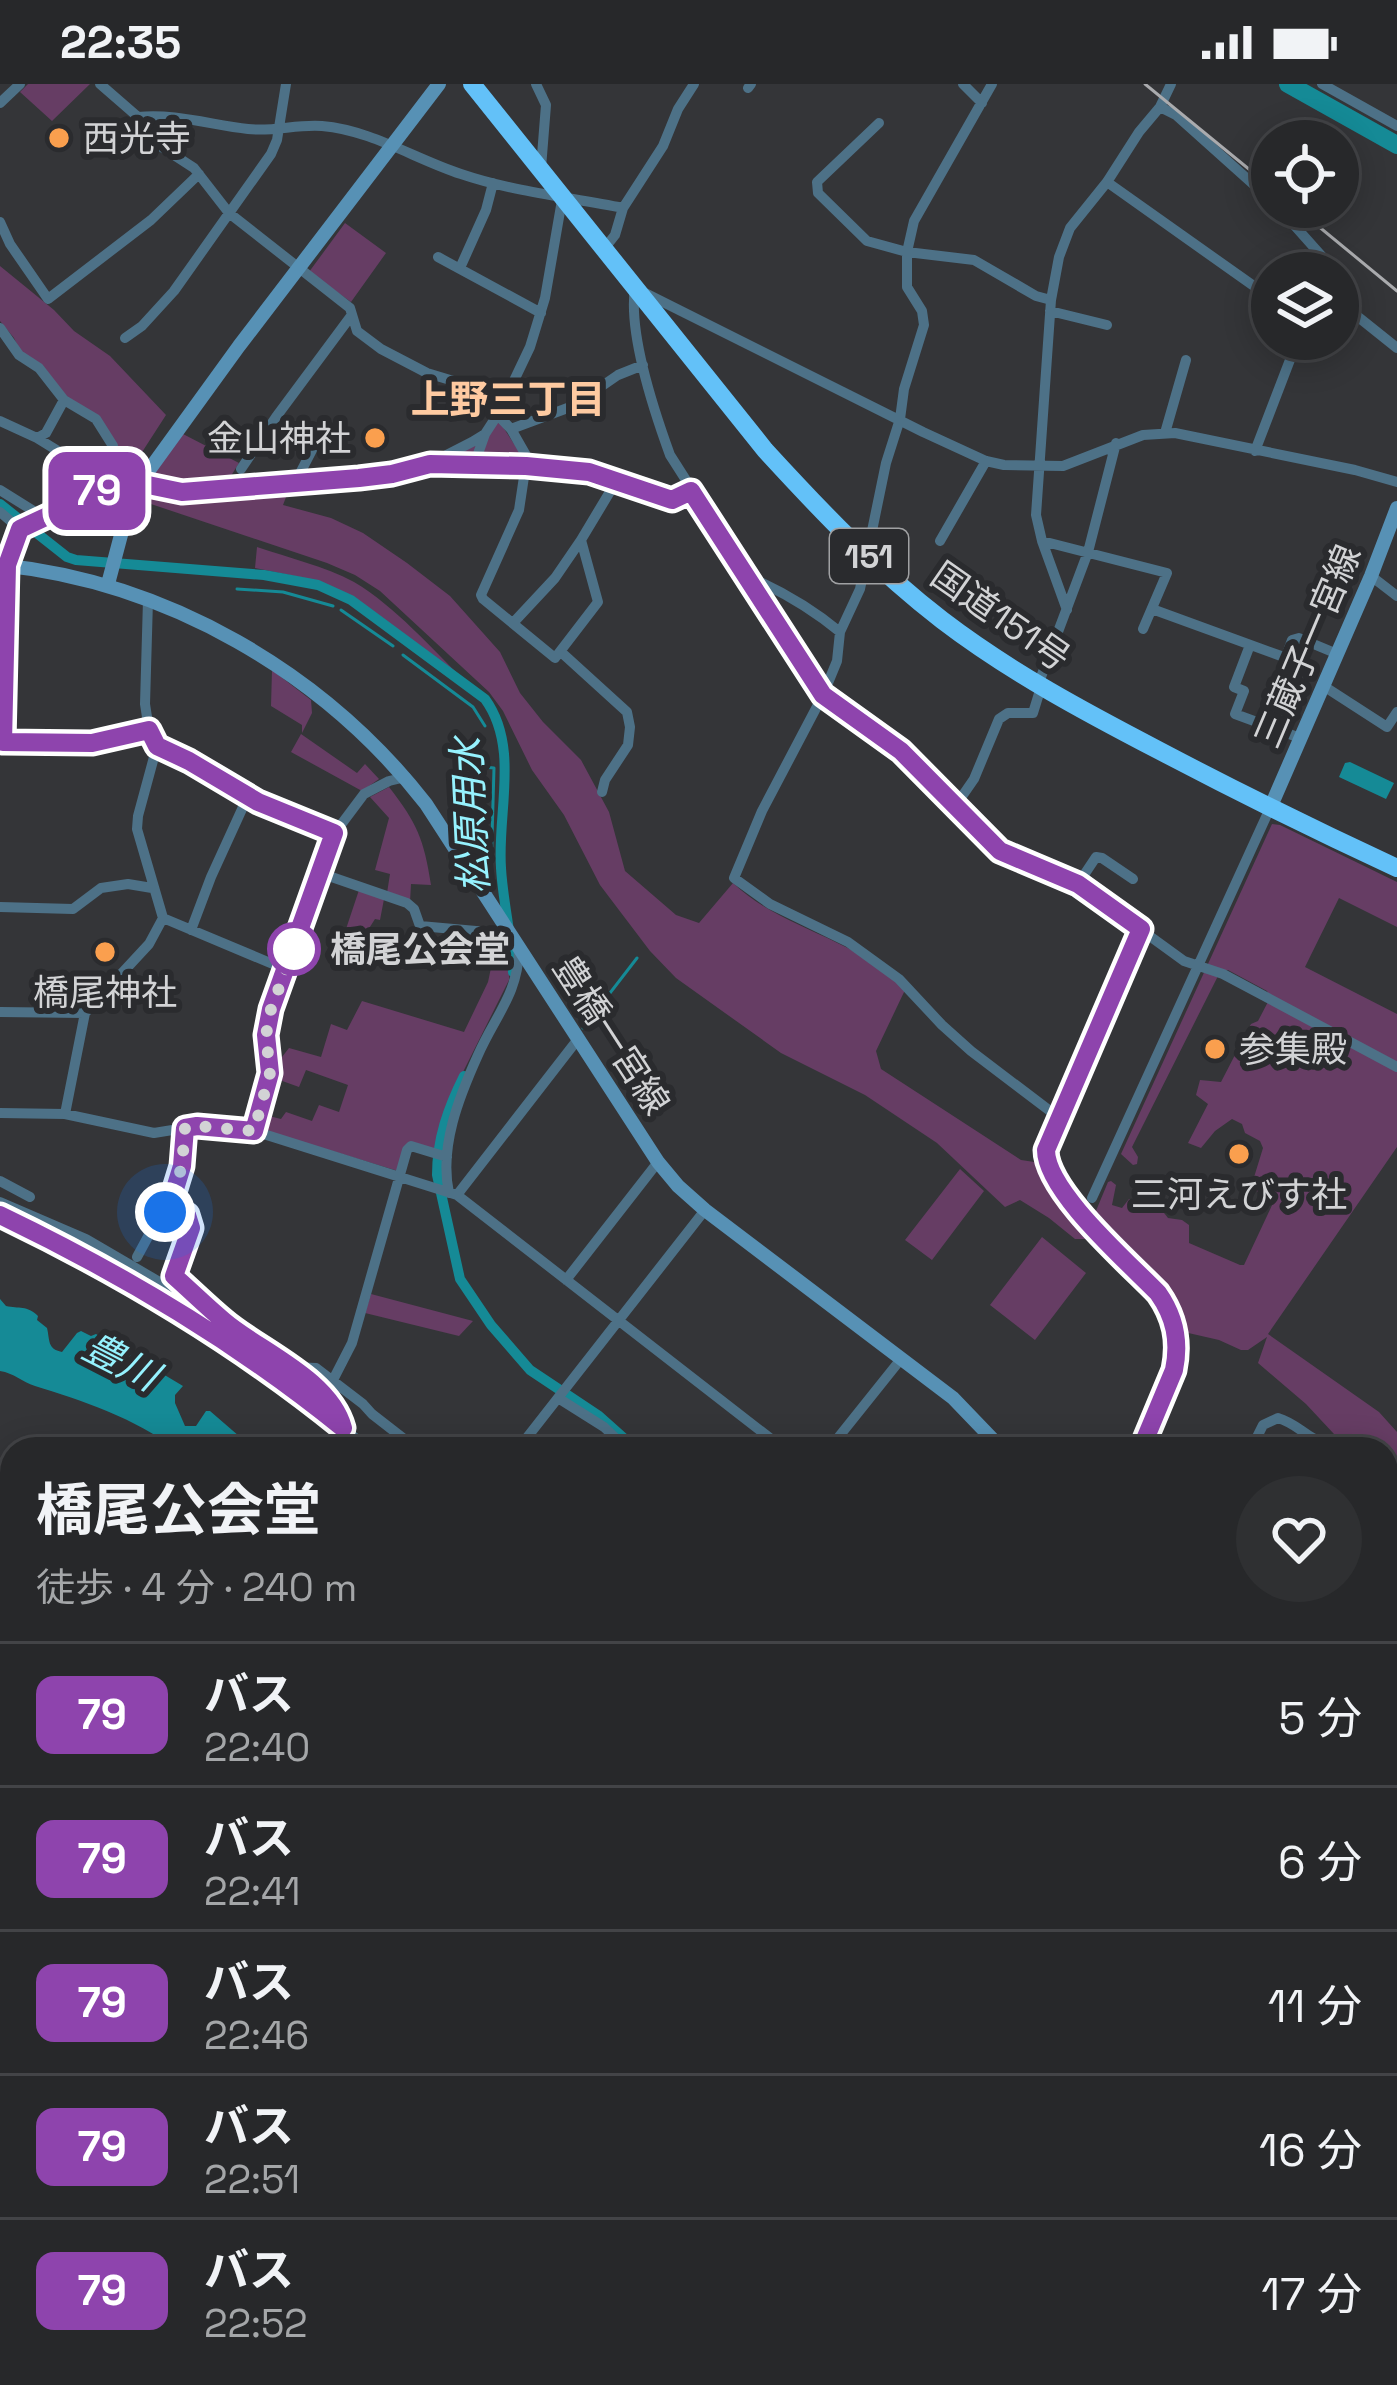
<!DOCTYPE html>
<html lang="ja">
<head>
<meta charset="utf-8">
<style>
  :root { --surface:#27282a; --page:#2f3032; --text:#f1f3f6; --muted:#a4a6a8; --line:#434447 }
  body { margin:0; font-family:"Space Grotesk","Noto Sans JP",sans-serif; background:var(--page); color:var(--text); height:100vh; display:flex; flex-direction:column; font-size:45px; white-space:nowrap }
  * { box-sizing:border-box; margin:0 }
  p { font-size:39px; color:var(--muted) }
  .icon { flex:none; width:66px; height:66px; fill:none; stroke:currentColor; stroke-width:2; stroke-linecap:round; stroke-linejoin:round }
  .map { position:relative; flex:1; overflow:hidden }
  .details { position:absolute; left:0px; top:1353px; width:1398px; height:948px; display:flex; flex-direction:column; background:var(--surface); border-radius:36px 36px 0 0; box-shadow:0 6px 30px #0003,0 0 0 3px var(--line) }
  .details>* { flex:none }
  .badge { padding:0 24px; border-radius:18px; font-size:42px; line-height:78px }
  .controls { position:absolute; left:1251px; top:36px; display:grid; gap:24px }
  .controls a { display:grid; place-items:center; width:108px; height:108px; border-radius:50%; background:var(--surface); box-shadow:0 6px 30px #0003,0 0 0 3px var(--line); font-size:60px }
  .you { position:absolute; width:60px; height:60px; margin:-30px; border:9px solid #fff; border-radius:50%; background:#1a73e8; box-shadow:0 0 0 18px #1a73e833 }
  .map>.badge { position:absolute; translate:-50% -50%; box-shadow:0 0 0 6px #fff }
  .round { display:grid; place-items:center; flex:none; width:126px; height:126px; border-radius:63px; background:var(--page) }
  .head { display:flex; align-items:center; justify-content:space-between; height:204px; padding:0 36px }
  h1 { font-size:57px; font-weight:700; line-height:90px }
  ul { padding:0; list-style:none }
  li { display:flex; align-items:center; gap:36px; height:144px; padding:0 36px; border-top:3px solid var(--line) }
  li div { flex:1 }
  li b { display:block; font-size:45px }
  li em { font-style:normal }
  li .badge { min-width:132px; font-weight:700; text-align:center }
  .status { display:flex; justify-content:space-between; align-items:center; height:84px; padding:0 60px; background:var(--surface); direction:ltr }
  .status svg { height:33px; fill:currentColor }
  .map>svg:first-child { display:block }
</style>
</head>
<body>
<div class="status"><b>22:35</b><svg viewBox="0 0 49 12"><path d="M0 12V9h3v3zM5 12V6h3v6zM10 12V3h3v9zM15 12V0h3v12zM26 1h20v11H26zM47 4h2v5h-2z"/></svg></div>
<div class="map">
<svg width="1397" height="2301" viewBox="0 0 1397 2301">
  <rect width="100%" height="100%" fill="#343538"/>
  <!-- green -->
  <path fill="#663d64" d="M28,0H90L52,37L20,8Z
    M345,139L386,169L351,218L309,188Z
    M0,182L54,226L74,247L110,272L166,331L135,379L122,386L114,380L116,359L21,269L14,254L0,237Z
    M496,338L501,340L522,372L521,378L450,376Z
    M183,350L239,379L229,395L183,400L150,394Z
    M291,400L283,421L331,434L363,449L407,479L450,512L500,568L520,609L543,638L581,676L609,728L625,787L676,831L699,839L733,799C782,846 859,854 905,906L876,967L881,985L1021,1076L1041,1079L1052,1104L1089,1145L1085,1155H1075L1049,1134L1020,1116L1005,1123L937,1059L865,1011L781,969L676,894L650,867L600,801L564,731L532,686L503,627L489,608L380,507L355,491L327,479L142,417L146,407L182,413Z
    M257,463C289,474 324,482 354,498C396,523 431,564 466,598L352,512L319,497L255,484Z
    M272,586L311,616L312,629L302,649V641L271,622Z
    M301,650L357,689L365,680L379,695L362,707L291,668Z
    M389,703C417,739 424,755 431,801L411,800L410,818L387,809L390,790L375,786L389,734L370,713Z
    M1272,740L1280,741L1397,798V843L1339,814L1305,883L1397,930V1063L1268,1250L1379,1328L1397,1348V1421L1386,1405V1365H1348L1306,1320L1258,1279L1267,1253L1248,1266H1241L1219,1256L1184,1248L1169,1216L1093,1134L1108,1098L1111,1097L1116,1101L1112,1121L1122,1124L1129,1115C1148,1119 1157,1118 1168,1134L1182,1136L1189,1141V1159L1240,1181H1244L1273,1119L1251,1103L1263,1064L1260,1057L1245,1049L1242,1040L1232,1035L1215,1047L1201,1064L1188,1059L1208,1020L1196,1011L1200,996L1221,998L1251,940L1258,937L1270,914L1267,907L1228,886L1220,888L1132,1063L1138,1073L1137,1080L1133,1081L1121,1070Z
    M359,806L384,815L380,836L375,835L361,857L344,851Z
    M498,851L510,873L509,896L447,1020L436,1067L411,1060L398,1087L266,1047L262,1040L265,1031L281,1035L286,1028L312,1037L319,1021L339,1028L348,1001L306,986L299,1003L274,994L275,982L289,964L321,973L331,940L347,946L362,917L464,948L488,898Z
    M960,1085L984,1107L932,1176L905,1156Z
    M1042,1153L1086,1189L1035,1256L990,1221Z
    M371,1210L473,1237L459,1252L365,1229Z
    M1386,1480L1397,1495V1567L1386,1551Z
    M1386,2275L1397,2278V2301H1300L1303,2289H1386Z
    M399,2289H496L491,2301H397Z"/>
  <!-- water -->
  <path fill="#158a96" d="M1350,678L1394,699L1386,715L1339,693L1345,679Z
    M0,1215L6,1222C19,1225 27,1221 38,1232L37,1236L47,1244C50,1256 47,1265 62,1268L77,1249L81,1247L91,1252L96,1250L183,1302L175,1311V1319L185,1342H196L206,1327H210L254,1365H175C137,1335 81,1316 35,1302C22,1298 14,1289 0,1287Z
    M229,2289H294L292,2301H227Z"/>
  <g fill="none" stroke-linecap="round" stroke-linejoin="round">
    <!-- stream -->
    <path stroke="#158a96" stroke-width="3" d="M237,505L283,508L333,522
      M341,526L393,562
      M403,571L473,623L485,642
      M475,666L474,682L494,684L491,788
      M583,944L637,874
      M1388,1475L1397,1488
      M1394,1755L1395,1735L1392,1675L1397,1671"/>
    <!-- canal -->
    <path stroke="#158a96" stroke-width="10" d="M0,420L67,473L76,476L264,491L318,501L351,516L485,615C520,663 497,729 501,784C503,819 512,853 513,888
      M464,992C448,1024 437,1055 437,1091L460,1195L491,1241L530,1286L599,1332L636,1365
      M1006,2301L1009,2289"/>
    <!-- river -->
    <path stroke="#158a96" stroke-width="18" d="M1288,0L1397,61"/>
    <!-- street -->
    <path stroke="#4d7187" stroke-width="10" d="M100,0L138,33L157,60L194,84L229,129L350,224L357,247L381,265L427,289L470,302L511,345L527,373L519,426L481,511L483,515L555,574L598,518L581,456L617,396
      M536,0L546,21L541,84
      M963,0L982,19
      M992,0L914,137L907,168V203L922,227L924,241L904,305L900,335L886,379L860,505L840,548L837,577L823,611L762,727L734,794L770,820L848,858L899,895L942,941L971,967L1058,1033
      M1322,0L1397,42
      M748,4L751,0
      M0,19L20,0
      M1160,23L1176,31L1272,117
      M138,33C174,29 212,41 248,45C273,48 297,40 322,42C371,46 415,75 461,90C514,108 569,113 623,124
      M879,39L817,98L818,109L867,157L907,168L974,176L1036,212L1051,216
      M1107,98L1272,215
      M1278,123L1327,178L1322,189
      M0,138L10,160L48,215L151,136L199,90
      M604,165L615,151L623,124L663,62L678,25L694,0
      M438,173L541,229
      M460,184L486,126L493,99
      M1338,224L1352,228L1397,264
      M1050,227L1107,241
      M0,244L19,271L39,284L64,316L96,335L113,362V376
      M125,254L142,242L174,207L271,70L277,56L286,0
      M0,337L37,354L97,391
      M511,345L573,322L618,291L643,281
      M1165,349L1186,276
      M37,354L46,349L64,316
      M1255,367L1298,255
      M437,380L527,382L589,388L672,415L691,407
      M474,381L485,350
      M241,385L276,333L351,232
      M296,397L325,341
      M1397,398L1355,386L1175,349L1143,351L1063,382L1004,381L986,377L923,348L635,204C628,250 654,327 670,371L823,611L901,667L989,757L1001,767L1031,782L1078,800L1184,877L1223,890L1397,983
      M0,406L32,426L40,434
      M0,428L20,445
      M940,457L986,377
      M1042,457L1167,489L1143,545
      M747,492C782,507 811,524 840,548
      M1371,492L1397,512
      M148,516L145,620L149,646L157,662L189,677L258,718L334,750
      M1152,525L1281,572L1287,570L1292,556L1299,554L1335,569
      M1067,526L1042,457L1036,431L1051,216L1059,173L1070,144L1107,98L1139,48L1160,23L1171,0
      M513,539L555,494L581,456
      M1250,561L1234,603L1244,607L1235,630L1300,654
      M561,568L627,628L630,643L628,661L605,696L602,708
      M1038,601L1088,468L1116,359
      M1322,601L1387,643L1397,628
      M0,658L92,659L149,646
      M3,658L6,481L20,445L124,396L182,408L359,394L392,390L431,379L472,358L485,350L498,330L530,263L545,214L562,116
      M157,662L138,732L137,745L163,834L287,886
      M956,721L974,695L999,635L1008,629H1033L1041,603
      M320,789L407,819L414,825L420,842L511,850
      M1078,800L1096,773L1102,774L1133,795
      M0,823L73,825L101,804L128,800L152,804
      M191,846L211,793L248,712
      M0,928L85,929
      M0,1029L65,1030L154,1049L197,1042L254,1047L457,1111L784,1365
      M65,1030L85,929L149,860L163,834
      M185,1044L182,1081L171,1121L187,1131L191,1144L174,1192L204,1217
      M254,1047L270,989L266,951L271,925L334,750L364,710L389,697L406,693
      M0,1097L30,1113
      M449,1109C439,1063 459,1013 478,971C495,932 518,910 519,866
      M457,1111L578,955
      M1092,1114L1271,722
      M0,1118L86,1155L192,1217L294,1283L339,1328L342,1340
      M0,1131C87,1173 172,1218 251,1273C292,1301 330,1334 369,1365
      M137,1173L157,1136L171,1121
      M566,1196L658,1078
      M294,1283L316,1284L363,1320L372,1330L417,1365
      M333,1296L352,1259L407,1066L411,1062L447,1073
      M558,1314L604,1343L627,1365
      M518,1365L705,1126
      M829,1365L901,1275
      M1140,1365C1163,1312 1198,1262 1158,1209L1056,1101L1045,1077L1046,1066L1058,1033L1141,845
      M1251,1365L1263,1341L1278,1334C1292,1338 1301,1347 1313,1354C1322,1359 1332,1359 1341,1365
      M1386,1412L1397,1429
      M1386,1471L1397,1456
      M1386,1561L1397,1577
      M1389,1798L1387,1820L1397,1875
      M0,1909L12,1923
      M1386,1983L1397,1976
      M0,2145L12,2204
      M770,2292L824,2301
      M11,2299L29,2297
      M81,2301L82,2289
      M522,2301L525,2289
      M557,2301L573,2289
      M866,2301L869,2289
      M986,2301L987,2289
      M1080,2301L1082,2289
      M1248,2301L1250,2289"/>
    <!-- secondary -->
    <path stroke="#5791b5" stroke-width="14" d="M0,481C167,498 323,588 426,720L658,1078L678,1102L705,1126L953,1314L1002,1365
      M108,500L130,417L139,400L239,262L439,0
      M1271,722L1371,492L1397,424
      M1386,2133L1397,2136"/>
    <!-- highway -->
    <path stroke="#63c1f8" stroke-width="18" d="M472,0L765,366C820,426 877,486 942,536C1010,588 1085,628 1160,667C1238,708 1317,747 1397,784"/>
    <!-- rail -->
    <path stroke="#aaabae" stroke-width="3" d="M1145,0L1272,104
      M1295,123L1397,207"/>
  </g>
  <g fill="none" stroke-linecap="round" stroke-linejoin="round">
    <!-- line casing -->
    <g stroke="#fff" stroke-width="27">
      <path id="line" d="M0,1131C123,1190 237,1258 343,1344C330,1295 259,1267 224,1237C207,1223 191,1207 174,1192L191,1144L187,1131L170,1121L182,1082L185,1044L197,1042L254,1047L270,989L266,951L271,925L334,749L258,718L189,677L157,662L149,646L92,659L3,658L7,481L20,445L124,396L182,408L359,394L392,390L430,380L526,382L589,388L672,416L691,407L823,611L901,667L1000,767L1078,800L1141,845L1046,1066C1046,1107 1128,1178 1158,1209C1175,1233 1180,1257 1174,1286L1141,1365"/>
    </g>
    <!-- line -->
    <use href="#line" stroke="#8e44ad" stroke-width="18"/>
    <!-- walk -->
    <path stroke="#d2d3d5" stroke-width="12" stroke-dasharray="0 21.6" d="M165,1128C181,1103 183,1072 185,1044L197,1042L254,1047L270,989L266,951L271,925L298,854L294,865"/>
  </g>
  <!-- markers -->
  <g fill="#fa9f4e" stroke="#2a2b2e" stroke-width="4.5">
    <circle cx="59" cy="54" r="12"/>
    <circle cx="375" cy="354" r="12"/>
    <circle cx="105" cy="868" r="12"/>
    <circle cx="1215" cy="965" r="12"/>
    <circle cx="1239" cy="1070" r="12"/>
  </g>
  <circle fill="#fff" stroke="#8e44ad" stroke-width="6" cx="294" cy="865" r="24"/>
  <g text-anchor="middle" stroke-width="12" stroke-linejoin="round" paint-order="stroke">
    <!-- shield labels -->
    <rect fill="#2a2b2e" stroke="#a0a1a3" stroke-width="3" x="830" y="445" width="78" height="54" rx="9"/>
    <g font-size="33" font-weight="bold" fill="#d2d3d5">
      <text x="869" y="484">151</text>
    </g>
    <!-- poi labels -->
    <g font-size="36" fill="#d2d3d5" stroke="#2a2b2e" text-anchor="start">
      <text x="83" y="67">西光寺</text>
      <text x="351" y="367" text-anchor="end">金山神社</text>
      <text x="105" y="921" text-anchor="middle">橋尾神社</text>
      <text x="1239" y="978">参集殿</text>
      <text x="1239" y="1123" text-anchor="middle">三河えびす社</text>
    </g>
    <!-- street labels -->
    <g font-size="36" fill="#d2d3d5" stroke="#2a2b2e">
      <text transform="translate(1001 532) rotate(35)" y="13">国道151号</text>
      <text transform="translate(1307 562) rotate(-67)" y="13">三蔵子一宮線</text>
      <text transform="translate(612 951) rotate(57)" y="13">豊橋一宮線</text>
    </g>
    <!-- stop labels -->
    <g font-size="36" font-weight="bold" fill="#d2d3d5" stroke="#2a2b2e" text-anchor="start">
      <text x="330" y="878">橋尾公会堂</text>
    </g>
    <!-- neighbourhood labels -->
    <g font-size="39" font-weight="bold" fill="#fecaa1" stroke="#2a2b2e">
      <text x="508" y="329">上野三丁目</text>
    </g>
    <!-- water labels -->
    <g font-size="39" font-style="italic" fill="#96f2fe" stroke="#2a2b2e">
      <text transform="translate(470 732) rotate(-93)" y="14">松原用水</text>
      <text transform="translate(121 1277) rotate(27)" y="14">豊川</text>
    </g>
  </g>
</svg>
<div class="controls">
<a><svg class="icon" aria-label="locate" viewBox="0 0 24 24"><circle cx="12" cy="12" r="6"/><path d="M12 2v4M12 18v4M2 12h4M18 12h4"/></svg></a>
<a><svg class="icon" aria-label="layers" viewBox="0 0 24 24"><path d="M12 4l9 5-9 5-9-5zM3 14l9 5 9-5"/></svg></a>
</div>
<div class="you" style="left:165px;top:1128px"></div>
<b class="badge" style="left:97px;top:407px;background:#8e44ad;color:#fff">79</b>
<section class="details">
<div class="head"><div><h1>橋尾公会堂</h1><p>徒歩 · 4 分 · 240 m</p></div><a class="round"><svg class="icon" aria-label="heart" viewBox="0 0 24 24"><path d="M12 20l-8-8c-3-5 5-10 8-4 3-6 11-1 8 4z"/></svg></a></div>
<ul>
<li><span class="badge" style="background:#8e44ad;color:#fff">79</span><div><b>バス</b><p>22:40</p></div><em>5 分</em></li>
<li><span class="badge" style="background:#8e44ad;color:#fff">79</span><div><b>バス</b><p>22:41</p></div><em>6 分</em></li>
<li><span class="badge" style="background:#8e44ad;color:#fff">79</span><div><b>バス</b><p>22:46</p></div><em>11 分</em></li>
<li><span class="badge" style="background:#8e44ad;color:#fff">79</span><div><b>バス</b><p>22:51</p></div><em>16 分</em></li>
<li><span class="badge" style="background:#8e44ad;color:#fff">79</span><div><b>バス</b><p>22:52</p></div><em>17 分</em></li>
</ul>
</section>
</div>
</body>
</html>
